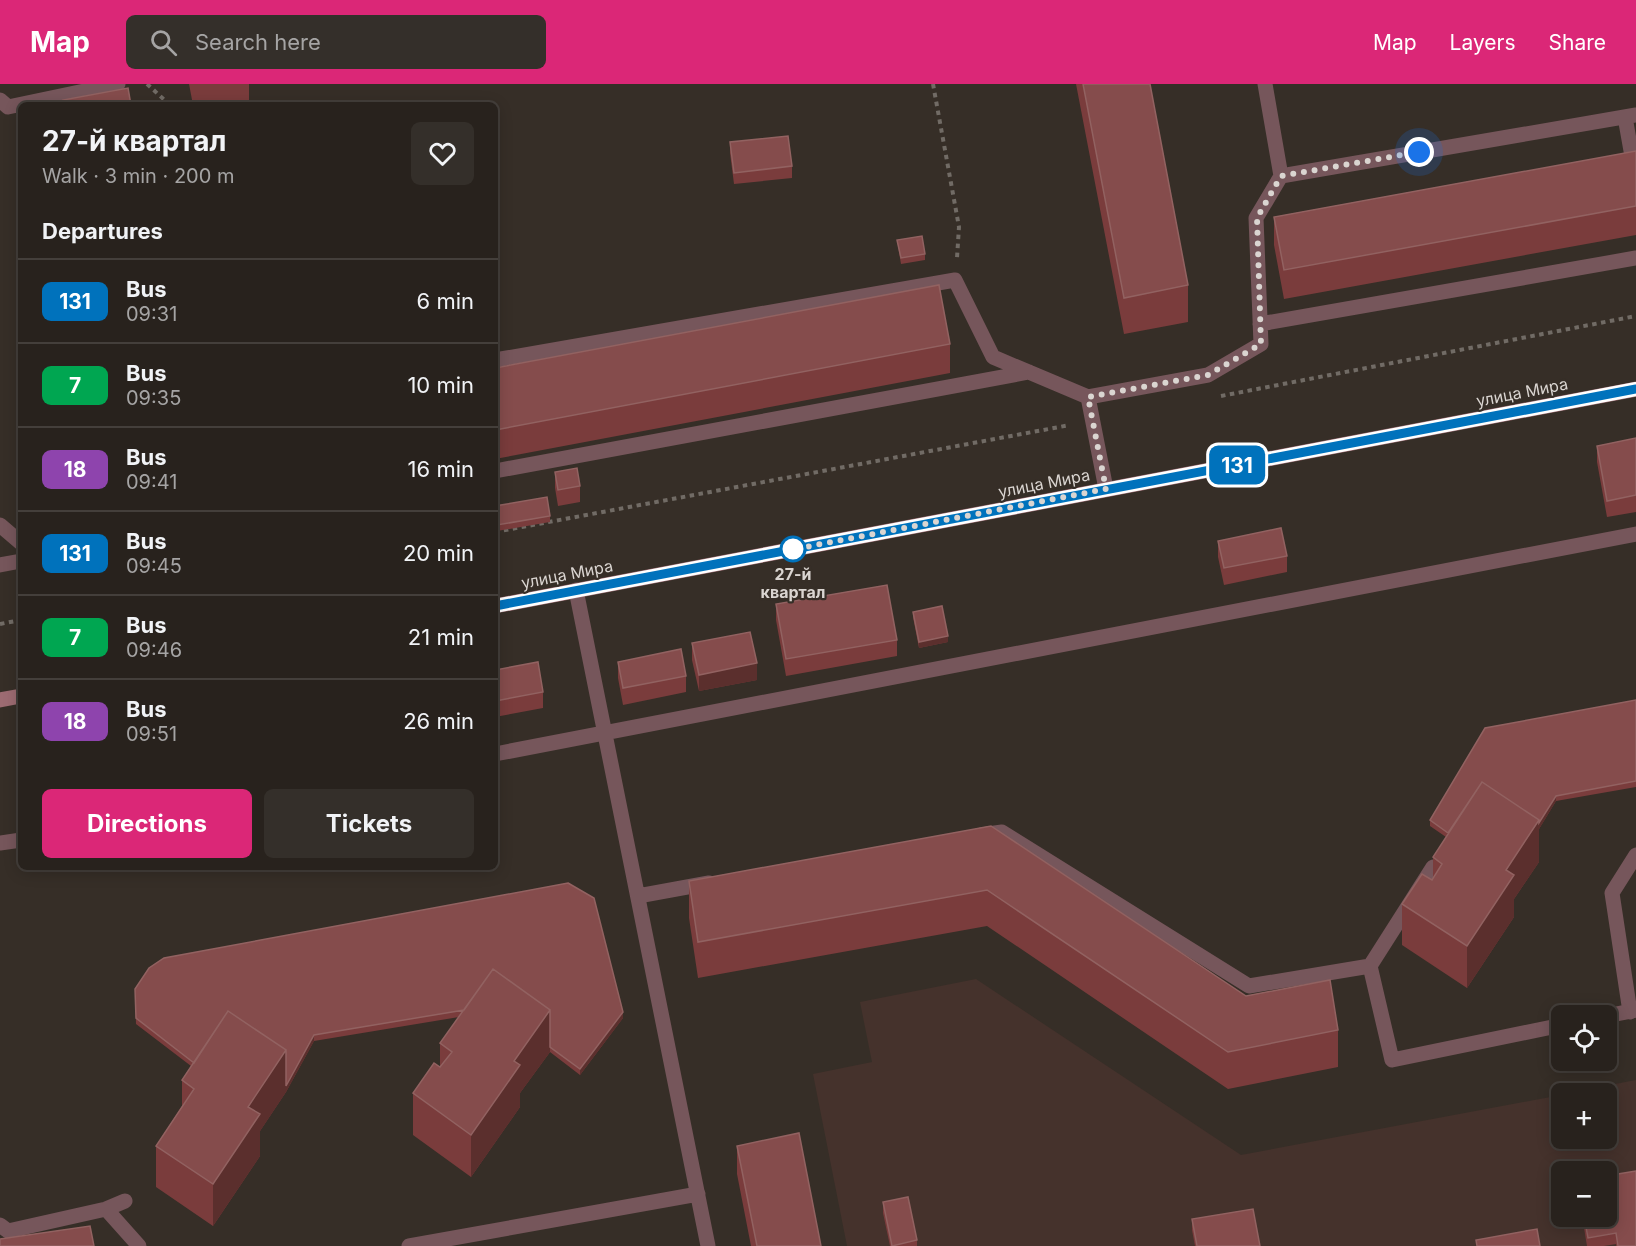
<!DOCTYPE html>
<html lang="en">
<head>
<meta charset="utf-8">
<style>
  :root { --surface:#28221d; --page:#342f2a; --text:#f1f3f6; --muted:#a5a4a4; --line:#443f3b; --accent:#db2777 }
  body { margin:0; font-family:Inter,sans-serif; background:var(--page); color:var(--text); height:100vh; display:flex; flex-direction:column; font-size:22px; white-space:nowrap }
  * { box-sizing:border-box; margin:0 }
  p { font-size:20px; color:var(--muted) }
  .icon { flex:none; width:33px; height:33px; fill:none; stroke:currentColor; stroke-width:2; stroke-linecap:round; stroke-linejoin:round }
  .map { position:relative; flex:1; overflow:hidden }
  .drawer { position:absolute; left:18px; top:18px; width:480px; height:768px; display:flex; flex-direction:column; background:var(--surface); border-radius:9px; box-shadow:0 3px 15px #0003,0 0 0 2px var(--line) }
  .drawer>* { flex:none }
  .badge { padding:0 12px; border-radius:9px; font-size:21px; line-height:39px }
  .controls { position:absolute; left:1551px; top:921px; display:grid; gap:12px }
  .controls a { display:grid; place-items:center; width:66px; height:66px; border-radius:9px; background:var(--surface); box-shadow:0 3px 15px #0003,0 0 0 2px var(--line); font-size:30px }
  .you { position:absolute; width:30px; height:30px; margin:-15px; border:4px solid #fff; border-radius:50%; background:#1a73e8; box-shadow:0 0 0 9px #1a73e833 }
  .map>.badge { position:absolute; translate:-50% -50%; box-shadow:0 0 0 3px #fff }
  h2 { padding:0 24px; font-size:22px; line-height:54px }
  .round { display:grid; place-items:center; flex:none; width:63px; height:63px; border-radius:9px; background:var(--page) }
  .headline { display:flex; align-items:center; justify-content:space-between; height:102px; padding:0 24px }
  h1 { font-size:28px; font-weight:700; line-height:45px }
  .primary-button { display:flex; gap:12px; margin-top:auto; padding:12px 24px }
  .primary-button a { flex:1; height:69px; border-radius:9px; background:var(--accent); color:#fff; font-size:24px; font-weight:700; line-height:69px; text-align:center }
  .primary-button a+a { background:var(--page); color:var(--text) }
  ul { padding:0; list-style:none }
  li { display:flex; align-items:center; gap:18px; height:84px; padding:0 24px; border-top:2px solid var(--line) }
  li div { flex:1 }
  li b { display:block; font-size:22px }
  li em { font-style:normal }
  li .badge { min-width:66px; font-weight:700; text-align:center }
  header { display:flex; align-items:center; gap:36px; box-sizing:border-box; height:84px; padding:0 30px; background:var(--accent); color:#fff }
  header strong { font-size:28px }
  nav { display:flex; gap:33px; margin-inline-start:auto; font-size:21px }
  .search { width:420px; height:54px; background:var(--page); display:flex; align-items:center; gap:15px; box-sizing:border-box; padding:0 21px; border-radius:9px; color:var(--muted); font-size:22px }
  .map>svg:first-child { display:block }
</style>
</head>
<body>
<header>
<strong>Map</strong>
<div class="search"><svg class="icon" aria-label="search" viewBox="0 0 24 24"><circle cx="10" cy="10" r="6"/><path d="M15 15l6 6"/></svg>Search here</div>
<nav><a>Map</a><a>Layers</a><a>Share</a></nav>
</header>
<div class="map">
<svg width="1636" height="1162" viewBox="0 0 1636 1162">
  <rect width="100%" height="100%" fill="#362e27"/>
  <!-- education -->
  <path fill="#45322c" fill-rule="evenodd" d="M976,895L1241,1071L1561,1011L1562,1054H1606V1010L1568,1009L1636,996V1162H847L813,990L872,978L860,918ZM1562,1088H1606V1132H1562Z"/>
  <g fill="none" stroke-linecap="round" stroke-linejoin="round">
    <!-- path -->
    <path stroke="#716b65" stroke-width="4" stroke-dasharray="4.5 4.5" stroke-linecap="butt" d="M147,0L170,21
      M933,0L959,143L957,174
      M1221,312L1636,232
      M495,448L1070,341
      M0,540L21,536"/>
    <!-- lane -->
    <path stroke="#76565b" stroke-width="15" d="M0,16L8,23L118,0
      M1625,33L1636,95
      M1281,92L1636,31
      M1260,240L1636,174
      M495,276L955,196L993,273L1088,313L1106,405
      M1088,313L1208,291L1261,260L1256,134L1281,92L1265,0
      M495,387L1029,288
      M0,441L21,459
      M0,481L21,477
      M576,506L708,1162
      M495,670L1636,450
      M981,751L1002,748L1249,902L1370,882L1392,976L1562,941
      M0,759L21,756
      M638,812L709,799
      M1370,882L1433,783
      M1630,928L1612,809L1636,771
      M1606,932L1636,926
      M106,1125L139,1162
      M0,1141L8,1147L106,1125L125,1117
      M409,1162L698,1110"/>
    <!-- secondary -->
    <path stroke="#9d6b72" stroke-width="15" d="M495,522L1636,305
      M0,616L21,612"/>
  </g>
  <!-- wall -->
  <path fill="#7a3c3c" d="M189,0H249V17L228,21H193Z
    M1076,0H1150L1188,201V238L1124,250Z
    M730,58L792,82V94L734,100L730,69Z
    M1636,67V151L1284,215L1274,161V133Z
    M897,156L925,170V176L901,180Z
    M950,260V289L495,375V284Z
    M1636,354V428L1607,433L1597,378V362Z
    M555,388L580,402V418L558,422L555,404Z
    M495,422L550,432V438L497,447L495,436Z
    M1218,457L1287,472V488L1224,501L1218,473Z
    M776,520L897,556V572L786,592L776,536Z
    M913,528L948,558L919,564L913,533Z
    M692,559L757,596L699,607L692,576Z
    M618,578L686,592V608L623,621L618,594Z
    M495,586L543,608V624L495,633Z
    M1636,616V703L1556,717L1539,745V778L1514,815V833L1467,904L1402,861V820L1433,795V773L1446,753L1430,742V736Z
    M991,742L1246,912L1338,946V983L1228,1005L987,842L698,894L689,834V797Z
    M135,905L623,934L580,991L550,968L520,1009V1023L471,1093L413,1051V1009L440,983V959L459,933L314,957L286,1008L260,1047V1072L213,1142L156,1103V1062L182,1022V996L191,982L136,940Z
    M737,1062L821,1162H751L737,1090Z
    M883,1118L917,1156V1162H890L883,1129Z
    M1582,1132H1606L1636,1162H1616V1160L1604,1162H1587Z
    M1192,1135L1260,1162H1195L1192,1146Z"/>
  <!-- shaded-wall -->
  <path fill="#5b2f2d" d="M948,552V558L919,564V558Z
    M757,579V596L699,607V591Z
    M1556,712V717L1539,745V778L1514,815V833L1467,904V862L1506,786Z
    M550,926V968L520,1009V1023L471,1093V1051L514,977Z
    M623,928V934L580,991V985Z
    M314,951V957L286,1008V1002Z
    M286,966V1008L260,1047V1072L213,1142V1100L248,1023Z"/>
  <!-- building -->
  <path fill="#854c4c" stroke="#926261" stroke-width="1.5" d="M1083,0H1150L1188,201L1124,214Z
    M128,4L131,21H64L63,16Z
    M788,52L792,82L734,89L730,58Z
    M1636,67V122L1284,186L1274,133Z
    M922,152L925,170L901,174L897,156Z
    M939,201L950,260L495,346V284Z
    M1636,354V411L1607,417L1597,362Z
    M577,384L580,402L558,406L555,388Z
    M547,413L550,432L497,441L495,431V422Z
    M1281,444L1287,472L1224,484L1218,457Z
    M887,501L897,556L786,575L776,520Z
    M942,522L948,552L919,558L913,528Z
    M750,548L757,579L699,591L692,559Z
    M681,565L686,592L623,604L618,578Z
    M538,578L543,608L495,617V586Z
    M1636,616V697L1556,712L1539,739V736L1482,698L1448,749L1430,736L1485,644Z
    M1482,698L1539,736L1506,786L1514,791L1467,862L1402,820L1422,790L1432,796L1442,780L1433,773Z
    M991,742L1246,912L1330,896L1338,946L1228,968L987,806L698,858L689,797Z
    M568,799L594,814L623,928L580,985L550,963V926L493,885L464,926L314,951L286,1002V966L228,927L194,979L136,934L135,905L149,884L164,874Z
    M493,885L550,926L514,977L520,981L471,1051L413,1009L434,979L440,983L452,968L440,959Z
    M228,927L286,966L248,1023L260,1030L213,1100L156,1062L194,1005L182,996Z
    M799,1049L821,1162H757L737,1062Z
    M1636,1087V1162H1618L1616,1149L1588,1154L1584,1132H1606V1092Z
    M908,1113L917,1156L892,1162L883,1118Z
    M1253,1125L1260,1162H1197L1192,1135Z
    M90,1142L94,1162H0V1155Z
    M1537,1145L1540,1162H1477L1476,1156Z"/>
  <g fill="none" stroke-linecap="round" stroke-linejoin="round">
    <!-- line casing -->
    <g stroke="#fff" stroke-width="14">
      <path id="line" d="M495,522L1636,305"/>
    </g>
    <!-- line -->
    <use href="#line" stroke="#0072bc" stroke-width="9"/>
    <!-- walk -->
    <path stroke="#dad5d1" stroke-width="6" stroke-dasharray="0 10.8" d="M793,465L785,467L1106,405L1088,313L1208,291L1261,260L1257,134L1281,92L1419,68"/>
  </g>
  <!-- markers -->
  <circle fill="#fff" stroke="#0072bc" stroke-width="3" cx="793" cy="465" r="12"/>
  <g text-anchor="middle" stroke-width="4.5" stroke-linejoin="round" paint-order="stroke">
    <!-- street labels -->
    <g font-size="16" fill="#dad5d1" stroke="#362e27">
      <text transform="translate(1522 308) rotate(-11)" y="6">улица Мира</text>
      <text transform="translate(1044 399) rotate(-11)" y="6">улица Мира</text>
      <text transform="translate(567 490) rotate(-11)" y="6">улица Мира</text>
    </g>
    <!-- stop labels -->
    <g font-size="16" font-weight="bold" fill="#dad5d1" stroke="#362e27">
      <text x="793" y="496">27-й<tspan x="793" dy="18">квартал</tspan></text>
    </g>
  </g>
</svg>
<div class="controls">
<a><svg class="icon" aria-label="locate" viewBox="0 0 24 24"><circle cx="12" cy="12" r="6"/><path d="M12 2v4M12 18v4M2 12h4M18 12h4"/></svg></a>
<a>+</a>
<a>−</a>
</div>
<div class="you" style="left:1419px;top:68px"></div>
<b class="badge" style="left:1237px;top:381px;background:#0072bc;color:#fff">131</b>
<section class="drawer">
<div class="headline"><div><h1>27-й квартал</h1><p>Walk · 3 min · 200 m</p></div><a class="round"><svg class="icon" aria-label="heart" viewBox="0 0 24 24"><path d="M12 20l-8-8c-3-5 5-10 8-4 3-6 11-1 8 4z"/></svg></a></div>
<h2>Departures</h2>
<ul>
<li><span class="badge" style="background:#0072bc;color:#fff">131</span><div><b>Bus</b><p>09:31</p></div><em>6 min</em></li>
<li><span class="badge" style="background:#00a651;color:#fff">7</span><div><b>Bus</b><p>09:35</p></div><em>10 min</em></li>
<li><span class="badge" style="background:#8e44ad;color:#fff">18</span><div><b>Bus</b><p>09:41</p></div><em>16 min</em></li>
<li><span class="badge" style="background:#0072bc;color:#fff">131</span><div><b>Bus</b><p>09:45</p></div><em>20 min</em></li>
<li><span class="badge" style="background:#00a651;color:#fff">7</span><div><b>Bus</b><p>09:46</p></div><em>21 min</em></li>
<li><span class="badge" style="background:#8e44ad;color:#fff">18</span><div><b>Bus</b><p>09:51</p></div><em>26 min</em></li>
</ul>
<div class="primary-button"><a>Directions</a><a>Tickets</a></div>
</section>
</div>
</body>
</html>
